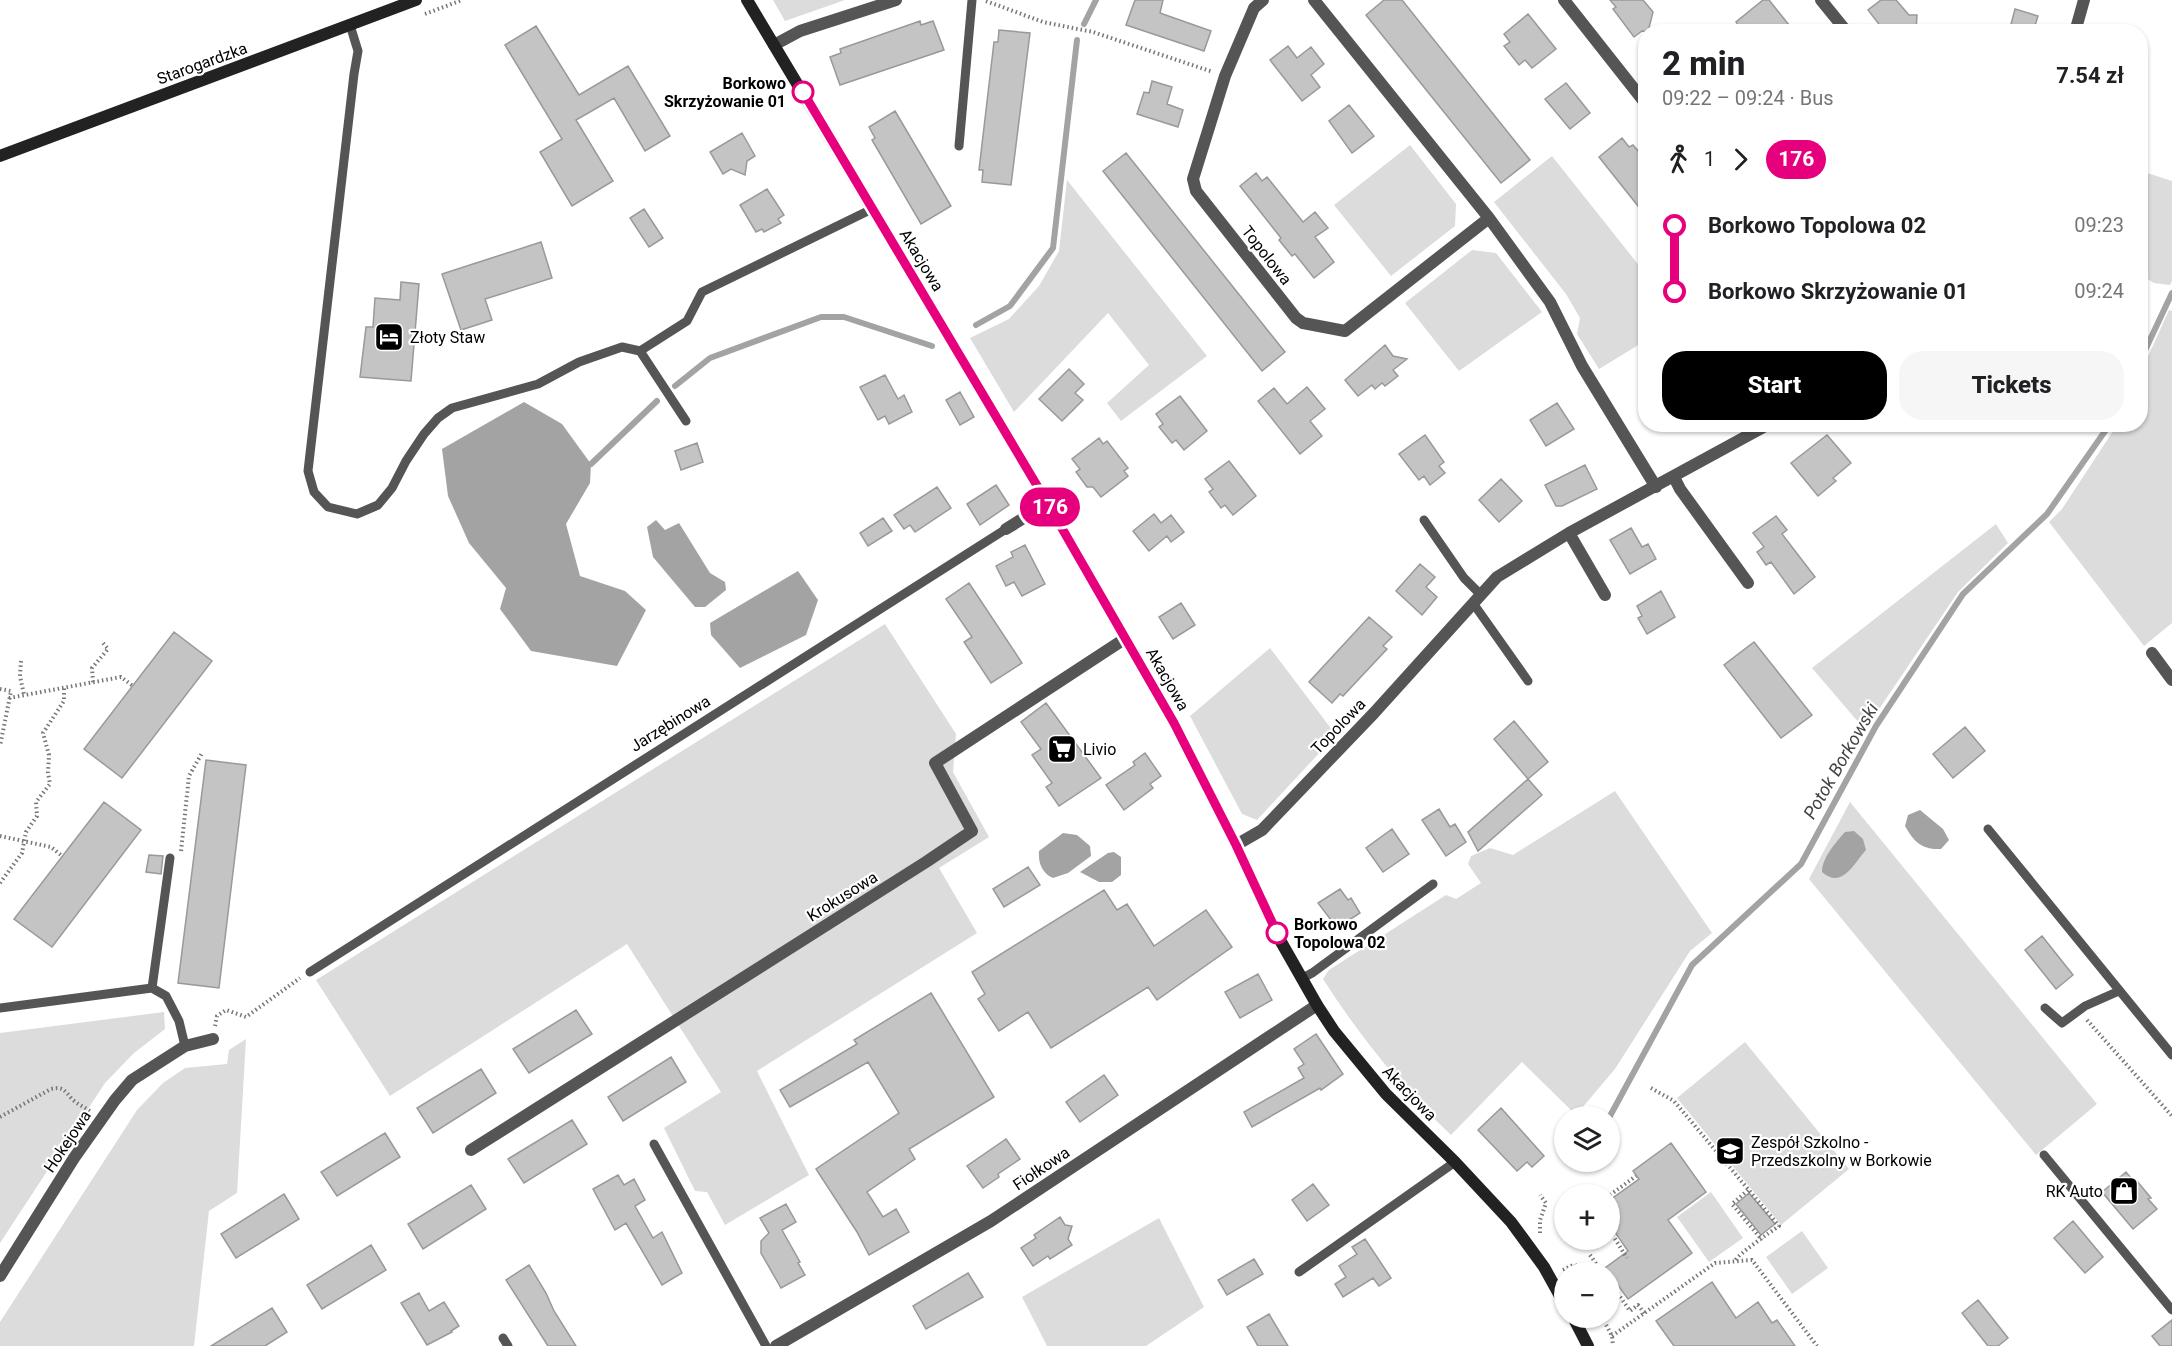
<!DOCTYPE html>
<html lang="en">
<head>
<meta charset="utf-8">
<style>
  :root { --surface:#fff; --page:#f6f6f6; --text:#202124; --muted:#757577; --accent:#000 }
  body { margin:0; font-family:Roboto,sans-serif; background:var(--page); color:var(--text); height:100vh; display:flex; flex-direction:column; font-size:22px; white-space:nowrap }
  * { box-sizing:border-box; margin:0 }
  p { font-size:20px; color:var(--muted) }
  .icon { flex:none; width:33px; height:33px; fill:none; stroke:currentColor; stroke-width:2; stroke-linecap:round; stroke-linejoin:round }
  .map { position:relative; flex:1; overflow:hidden }
  .details { position:absolute; left:1638px; top:24px; width:510px; height:408px; display:flex; flex-direction:column; background:var(--surface); border-radius:24px; box-shadow:0 2px 4px #0004 }
  .details>* { flex:none }
  .badge { padding:0 12px; border-radius:20px; font-size:21px; line-height:39px }
  .buttons { position:absolute; left:1554px; top:1106px; display:grid; gap:12px }
  .buttons a { display:grid; place-items:center; width:66px; height:66px; border-radius:50%; background:var(--surface); box-shadow:0 2px 4px #0004; font-size:30px }
  .map>.badge { position:absolute; translate:-50% -50%; box-shadow:0 0 0 3px #fff }
  .legs { display:flex; align-items:center; gap:9px; height:66px; padding:0 24px; font-size:20px }
  .legs p { margin-inline-start:auto }
  .summary { display:flex; align-items:center; justify-content:space-between; height:102px; padding:0 24px }
  h1 { font-size:33px; font-weight:800; line-height:45px }
  .primary-button { display:flex; gap:12px; margin-top:auto; padding:12px 24px }
  .primary-button a { flex:1; height:69px; border-radius:24px; background:var(--accent); color:#fff; font-size:24px; font-weight:800; line-height:69px; text-align:center }
  .primary-button a+a { background:var(--page); color:var(--text) }
  ul { padding:0 24px; list-style:none }
  li { display:flex; align-items:center; gap:21px; height:66px; font-size:22px }
  li i { display:grid; place-items:center; width:9px; height:100%; margin:0 8px; background:currentColor }
  li i::after { content:''; width:15px; height:15px; margin:-8px; border:4px solid; border-radius:50%; background:var(--surface) }
  li p { margin-inline-start:auto }
  li:first-child i { background:linear-gradient(#0000 50%,currentColor 0) }
  li:last-child i { background:linear-gradient(currentColor 50%,#0000 0) }
  .map>svg:first-child { display:block }
</style>
</head>
<body>
<div class="map">
<svg width="2172" height="1346" viewBox="0 0 2172 1346">
  <rect width="100%" height="100%" fill="#fff"/>
  <!-- green -->
  <path fill="#dcdcdc" d="M773,0H845L785,21Z
    M1410,145L1456,204L1455,226L1391,276L1334,205Z
    M1552,156L1645,273V341L1599,369L1577,334L1580,318L1566,294L1494,202Z
    M2141,171L2172,181V281L2170,285L2154,283L2141,275Z
    M1067,180L1207,356L1121,421L1107,403L1149,365L1108,313L1014,412L970,338L1009,319L1039,286L1059,251Z
    M1472,250L1496,253L1542,312L1459,371L1405,303Z
    M2169,310L2172,311V623L2144,646L2049,522L2062,509L2117,425L2140,424L2141,372Z
    M1996,524L2008,543L1958,592L1865,730L1812,668Z
    M885,624L956,734L953,772L989,837L939,868L977,933L757,1071L809,1175L725,1225L707,1192L695,1191L664,1128L721,1092L627,944L390,1096L316,980Z
    M1270,648L1336,735L1257,820L1242,814L1190,716Z
    M1615,791L1712,933L1690,951L1615,1069L1576,1115L1522,1062L1451,1135C1400,1086 1361,1038 1323,979L1329,970L1446,895L1456,899L1481,883L1468,864L1471,856L1490,848L1513,855Z
    M1850,802L2097,1104L2036,1155L1809,879Z
    M164,1012L165,1029L134,1053L105,1083L0,1243V1033Z
    M246,1039L237,1193L209,1211L194,1346H0V1322L137,1110L163,1083L185,1068L227,1064L229,1050Z
    M1745,1042L1849,1169L1781,1225L1677,1098Z
    M1711,1192L1743,1238L1709,1262L1677,1217Z
    M1159,1218L1204,1307L1146,1346H1047L1022,1297Z
    M1802,1231L1828,1268L1792,1294L1766,1257Z"/>
  <!-- water -->
  <path fill="#a3a3a3" d="M524,402L562,424L591,464L590,483L566,524L580,576L625,591L646,610L617,666L531,651L500,609L506,588L469,543L448,496L442,449Z
    M656,520L665,530L679,523L710,573L725,582L726,590L705,607H695L653,557L647,527Z
    M798,571L818,600L806,635L740,668L711,635L710,623Z
    M1920,810L1943,829L1949,840L1941,849C1922,850 1914,842 1905,826L1908,815Z
    M1854,831L1863,839L1866,850C1854,863 1842,890 1822,872C1822,858 1836,842 1845,832Z
    M1063,833L1077,835L1090,846L1091,856L1068,873L1053,878C1042,873 1038,863 1039,851Z
    M1114,852L1121,857V875L1112,882H1099L1080,872L1108,853Z"/>
  <g fill="none" stroke-linecap="round" stroke-linejoin="round">
    <!-- stream -->
    <path stroke="#a3a3a3" stroke-width="6" d="M1084,24L1096,0
      M976,325L1010,306L1053,248L1077,40
      M2140,361L2172,293
      M675,386L710,358L821,317H844L932,346
      M591,464L657,401
      M1610,1116L1692,965L1801,864L1876,726L1963,594L2047,514L2110,424"/>
  </g>
  <!-- building -->
  <path fill="#c4c4c4" stroke="#999" stroke-width="1.5" d="M1135,0H1163L1160,13L1211,31L1204,51L1126,25Z
    M1384,0H1402L1530,160L1501,183L1366,15Z
    M1610,0H1643L1653,12L1648,32L1642,31L1634,37L1613,9L1616,7Z
    M1763,0H1769L1789,25L1781,32H1743L1736,22Z
    M1881,0H1896L1909,15H1917L1916,32H1885L1868,10Z
    M2015,9L2038,16L2033,32H2009Z
    M1528,14L1556,49L1532,68L1525,60L1519,65L1504,46L1510,42L1504,34Z
    M920,21L921,25L933,21L944,50L840,85L830,57L841,53L840,49Z
    M536,26L579,95L628,66L670,136L645,151L614,98L576,120L613,181L572,206L540,152L562,139L505,45Z
    M999,30L1030,33L1011,185L982,182L983,170H979L994,42H998Z
    M1288,46L1297,58L1311,47L1324,64L1311,75L1320,87L1302,101L1270,60Z
    M1152,81L1172,87L1167,104L1183,110L1178,127L1137,114L1144,92L1149,93Z
    M1566,83L1590,113L1570,129L1545,99Z
    M1349,105L1374,136L1352,153L1329,121Z
    M895,111L951,206L921,224L872,140L875,138L869,127Z
    M742,133L755,156L747,161L745,175L731,169L723,174L710,152Z
    M1622,138L1629,147L1633,145L1646,160V216L1599,157Z
    M1126,153L1285,352L1262,371L1103,171Z
    M1256,173L1262,181L1267,177L1303,222L1315,212L1328,228L1315,237L1334,262L1314,278L1295,254L1292,256L1279,240L1281,238L1240,186Z
    M767,189L784,215L778,219L781,223L764,232L762,229L756,232L740,205Z
    M644,209L663,238L649,247L630,218Z
    M541,242L552,278L485,299L492,320L461,330L442,274Z
    M401,282L419,284L411,381L360,377L366,327H373L375,298L400,300Z
    M1385,345L1393,356L1407,359L1393,370L1398,376L1385,386L1382,383L1375,389L1372,385L1358,396L1345,380Z
    M1069,369L1084,384L1075,393L1083,400L1062,421L1039,399Z
    M885,375L898,399L904,395L912,412L889,424L885,416L878,420L860,387Z
    M1307,387L1325,409L1310,421L1322,436L1300,454L1258,401L1274,388L1287,404Z
    M960,392L974,417L960,425L946,400Z
    M1180,396L1207,431L1184,450L1176,440L1172,443L1159,427L1163,424L1156,414Z
    M1557,403L1574,429L1546,446L1530,420Z
    M1425,435L1444,462L1439,466L1445,473L1430,485L1424,476L1419,480L1399,454Z
    M1827,435L1851,463L1833,478L1836,481L1818,496L1791,463Z
    M1099,438L1103,444L1107,441L1128,468L1124,471L1128,476L1101,497L1093,487H1087L1076,472L1080,469L1072,459Z
    M697,443L703,462L681,470L675,451Z
    M1229,461L1256,496L1233,515L1225,505L1221,508L1209,492L1213,489L1205,479Z
    M1585,465L1597,489L1562,506H1556L1545,485Z
    M1501,479L1522,501L1499,522L1479,500Z
    M996,485L1009,505L980,525L967,504Z
    M937,487L951,508L915,532L910,525L904,529L894,515Z
    M1154,514L1161,523L1171,515L1184,532L1171,542L1167,536L1149,551L1133,531Z
    M1776,516L1787,530L1782,534L1815,577L1794,594L1771,562L1766,565L1757,552L1764,547L1753,533Z
    M883,518L892,531L868,546L860,533Z
    M1631,528L1642,547L1648,544L1656,559L1630,574L1610,540Z
    M1025,545L1045,584L1022,596L1014,582L1006,586L996,566L1013,557L1011,552Z
    M1420,564L1435,577L1426,587L1437,597L1422,615L1396,591Z
    M969,583L1022,663L991,683L964,642L972,637L946,599Z
    M1661,591L1675,617L1647,634L1638,618L1642,616L1637,606Z
    M1181,603L1195,625L1173,639L1159,617Z
    M1369,617L1392,637L1383,646L1387,649L1343,696L1340,694L1332,703L1309,682Z
    M174,632L212,661L122,778L84,749Z
    M1754,642L1812,715L1781,738L1724,665Z
    M1046,703L1101,778L1059,806L1046,787L1052,783L1032,755L1041,749L1021,722Z
    M1514,721L1548,762L1528,779L1494,739Z
    M1965,727L1985,751L1953,778L1933,754Z
    M1145,753L1161,776L1150,784L1153,788L1124,810L1106,785L1135,765L1133,762Z
    M206,760L246,765L219,988L178,983Z
    M1528,779L1542,795L1478,851L1468,832Z
    M104,802L141,830L52,947L14,919Z
    M1439,809L1450,827L1455,824L1466,842L1446,856L1422,820Z
    M1392,829L1409,854L1383,872L1366,848Z
    M149,855L163,856L161,874L146,872Z
    M1028,867L1040,885L1004,907L993,889Z
    M1340,889L1348,900L1351,898L1360,913L1337,928L1318,903Z
    M1104,890L1117,910L1127,904L1154,946L1206,910L1232,947L1157,1000L1148,987L1051,1048L1028,1012L999,1031L978,999L985,994L972,972Z
    M2042,936L2073,975L2056,989L2025,950Z
    M1258,974L1272,1000L1240,1018L1225,992Z
    M931,993L994,1097L909,1149L915,1159L867,1192L883,1217L896,1209L909,1232L869,1255L857,1232L816,1169L899,1113L868,1062L790,1107L780,1090L857,1044L854,1040Z
    M576,1010L592,1034L529,1073L513,1049Z
    M1316,1034L1343,1074L1321,1090L1320,1088L1252,1127L1244,1112L1304,1078L1298,1068L1304,1064L1294,1049Z
    M671,1057L686,1082L623,1121L608,1097Z
    M481,1069L496,1093L433,1133L417,1108Z
    M1104,1075L1118,1095L1080,1122L1066,1102Z
    M1501,1108L1544,1156L1532,1167L1527,1162L1517,1171L1478,1130Z
    M572,1120L587,1144L524,1183L508,1159Z
    M385,1133L400,1157L337,1196L321,1172Z
    M1006,1139L1020,1159L998,1174L999,1177L983,1188L967,1166Z
    M1671,1143L1706,1192L1668,1220L1692,1253L1628,1299L1605,1268L1628,1251L1610,1225V1200L1639,1179L1633,1171Z
    M2126,1172L2135,1183L2137,1181L2151,1198L2148,1199L2157,1209L2133,1229L2102,1192Z
    M618,1175L624,1185L634,1179L645,1200L635,1206L653,1238L662,1232L682,1273L662,1285L626,1223L615,1230L593,1189Z
    M1313,1184L1329,1205L1307,1221L1292,1200Z
    M471,1185L486,1209L423,1249L408,1224Z
    M1749,1193L1775,1224L1761,1235L1736,1204Z
    M284,1194L299,1219L236,1258L221,1234Z
    M786,1204L796,1222L782,1230L800,1262L798,1263L805,1275L781,1288L761,1253V1241L769,1233L760,1218Z
    M1060,1217L1065,1225L1072,1226L1068,1239L1072,1245L1050,1259L1048,1256L1033,1266L1021,1248L1036,1238L1034,1235Z
    M2073,1221L2103,1257L2085,1273L2054,1238Z
    M1365,1239L1391,1278L1379,1286L1373,1278L1343,1297L1335,1284L1346,1277L1339,1266L1357,1254L1352,1247Z
    M371,1245L386,1270L322,1309L307,1285Z
    M1254,1259L1263,1274L1227,1295L1218,1280Z
    M529,1265L546,1293L554,1311L576,1346H548L506,1280Z
    M968,1273L983,1297L926,1329L913,1306Z
    M1712,1282L1736,1318L1758,1302L1772,1323L1777,1320L1795,1346H1674L1656,1321Z
    M419,1293L429,1311L444,1302L459,1326L451,1331L452,1332L427,1345L401,1303Z
    M1978,1300L2008,1338L1998,1346H1988L1962,1313Z
    M272,1308L287,1332L265,1346H211Z
    M1269,1314L1288,1346H1258L1247,1327Z
    M2172,1320V1346H2160L2152,1336Z"/>
  <g fill="none" stroke-linecap="round" stroke-linejoin="round">
    <!-- path -->
    <path stroke="#777" stroke-width="4" stroke-dasharray="1.5 3" stroke-linecap="butt" d="M986,1L1043,22L1093,32L1213,72
      M425,14L462,0
      M21,661L20,676L24,695
      M93,682L92,668L108,649L103,643
      M0,689L11,691L0,746
      M9,698L121,677L133,686
      M0,836L51,847L62,856
      M181,851L189,776L202,753
      M0,883L22,853L26,832L37,816L36,802L50,784L48,773L49,755L43,733L64,701V687
      M2087,1020L2172,1116
      M215,1026L217,1016L226,1010L246,1017L300,978
      M1651,1088L1674,1101L1779,1226C1769,1233 1738,1254 1735,1261
      M0,1117L51,1089C63,1086 65,1091 72,1099C77,1104 84,1107 90,1111
      M1748,1190L1732,1204L1762,1240
      M1610,1195L1636,1176
      M1610,1231L1627,1258
      M1540,1233V1220L1546,1203L1540,1195
      M1590,1255L1602,1272
      M1563,1270L1575,1264L1579,1272
      M1610,1282L1630,1311L1638,1305L1645,1314
      M1602,1317L1612,1336L1613,1346
      M1612,1336L1715,1263L1752,1260L1817,1346"/>
    <!-- lane -->
    <path stroke="#555" stroke-width="9" d="M350,25L358,51L354,74L308,471L314,492L328,507L357,514L378,505L392,488L406,461L424,434L438,418L452,408L538,384L579,362L622,347L640,351L687,321L702,292L872,209
      M959,146L972,0
      M640,351L686,421
      M1424,520L1464,578L1481,595
      M1473,603L1528,681
      M1988,829L2172,1055
      M310,972L1006,529
      M1301,979L1312,973L1433,884
      M152,988L170,858
      M0,1008L152,988L166,996L179,1021L185,1046
      M2045,1008L2062,1023L2085,1006L2119,991
      M654,1144L766,1346
      M2044,1155L2172,1310
      M1299,1272L1455,1162
      M503,1338L508,1346"/>
    <!-- street -->
    <path stroke="#555" stroke-width="12" d="M1263,0L1254,8L1225,76L1193,179L1196,191L1296,318L1303,323L1345,331L1489,218
      M1314,0L1489,218L1550,302L1582,366L1656,487
      M1564,0L1646,104
      M1821,0L1847,32
      M2075,32L2084,0
      M774,45L800,31L896,0
      M1674,477L1680,489L1748,583
      M1006,529L1048,503
      M1569,533L1605,595
      M2152,653L2172,680
      M1236,845L1262,830L1374,713L1497,577L1569,533L1769,424
      M471,1150L926,862L972,831L935,763L1126,638
      M0,1276L74,1158L115,1100L132,1080L185,1046L213,1039
      M776,1346L991,1221L1317,1005"/>
    <!-- secondary -->
    <path stroke="#222" stroke-width="12" d="M747,0L1048,503L1174,723L1236,845L1280,940L1317,1005L1334,1031L1386,1094L1455,1162L1511,1222L1544,1267L1564,1303
      M0,156L416,0
      M1573,1317L1588,1346"/>
  </g>
  <g fill="none" stroke-linecap="round" stroke-linejoin="round">
    <!-- line-1 casing -->
    <g stroke="#fff" stroke-width="14">
      <path id="line-1" d="M803,92L1048,504L1174,723L1236,845L1277,933"/>
    </g>
    <!-- line-1 -->
    <use href="#line-1" stroke="#e6007e" stroke-width="9"/>
  </g>
  <!-- icons -->
  <defs>
    <g id="hotel-square" transform="scale(1.5)"><rect x="-9" y="-9" width="18" height="18" rx="4" fill="#000" stroke="#fff"/><path d="M-6-4.5h1.5V1H6V5H4.5V3h-9V5H-6ZM-4 0a1.8 1.8 0 1 1 3.6 0ZM.5 0V-2.5h3Q6-2.5 6 0Z" fill="#fff"/></g>
    <g id="supermarket-square" transform="scale(1.5)"><rect x="-9" y="-9" width="18" height="18" rx="4" fill="#000" stroke="#fff"/><path d="M-6-5.5h2.5l.6 2H6L4.5 2H-2.5L-4.4-4H-6ZM-1.5 3.2a1.3 1.3 0 1 0 .1 0ZM3 3.2a1.3 1.3 0 1 0 .1 0Z" fill="#fff"/></g>
    <g id="school-square" transform="scale(1.5)"><rect x="-9" y="-9" width="18" height="18" rx="4" fill="#000" stroke="#fff"/><path d="M0-5L7-2L0 1L-7-2ZM-4 1L0 2.5L4 1V4Q0 6-4 4Z" fill="#fff"/></g>
    <g id="shop-square" transform="scale(1.5)"><rect x="-9" y="-9" width="18" height="18" rx="4" fill="#000" stroke="#fff"/><path d="M-5-2.5h2.3a2.7 3.5 0 0 1 5.4 0H5L5.5 6h-11ZM-1.5-2.5h3a1.5 2.3 0 0 0-3 0Z" fill="#fff"/></g>
  </defs>
  <g fill-rule="evenodd">
    <use href="#hotel-square" x="389" y="337"/>
    <use href="#supermarket-square" x="1062" y="749"/>
    <use href="#school-square" x="1730" y="1151"/>
    <use href="#shop-square" x="2124" y="1191"/>
  </g>
  <!-- markers -->
  <g fill="#fff" stroke="#e6007e" stroke-width="3">
    <circle cx="803" cy="92" r="10"/>
    <circle cx="1277" cy="933" r="10"/>
  </g>
  <g text-anchor="middle" stroke-width="4.5" stroke-linejoin="round" paint-order="stroke">
    <!-- street labels -->
    <g font-size="16" fill="#000" stroke="#fff">
      <text transform="translate(202 63) rotate(-20)" y="6">Starogardzka</text>
      <text transform="translate(1267 255) rotate(52)" y="6">Topolowa</text>
      <text transform="translate(922 260) rotate(59)" y="6">Akacjowa</text>
      <text transform="translate(1168 679) rotate(60)" y="6">Akacjowa</text>
      <text transform="translate(670 723) rotate(-32)" y="6">Jarzębinowa</text>
      <text transform="translate(1338 726) rotate(-46)" y="6">Topolowa</text>
      <text transform="translate(842 896) rotate(-32)" y="6">Krokusowa</text>
      <text transform="translate(1410 1093) rotate(46)" y="6">Akacjowa</text>
      <text transform="translate(67 1141) rotate(-56)" y="6">Hokejowa</text>
      <text transform="translate(1041 1168) rotate(-34)" y="6">Fiołkowa</text>
    </g>
    <!-- stop labels -->
    <g font-size="16" font-weight="bold" fill="#000" stroke="#fff" text-anchor="end">
      <text x="786" y="89">Borkowo<tspan x="786" dy="18">Skrzyżowanie 01</tspan></text>
      <text x="1294" y="930" text-anchor="start">Borkowo<tspan x="1294" dy="18">Topolowa 02</tspan></text>
    </g>
    <!-- poi labels -->
    <g font-size="16" fill="#000" stroke="#fff" text-anchor="start">
      <text x="410" y="343">Złoty Staw</text>
      <text x="1083" y="755">Livio</text>
      <text x="1751" y="1148">Zespół Szkolno -<tspan x="1751" dy="18">Przedszkolny w Borkowie</tspan></text>
      <text x="2103" y="1197" text-anchor="end">RK Auto</text>
    </g>
    <!-- water labels -->
    <g font-size="18" font-style="italic" fill="#444" stroke="#fff">
      <text transform="translate(1841 761) rotate(-60)" y="6">Potok Borkowski</text>
    </g>
  </g>
</svg>
<div class="buttons">
<a><svg class="icon" aria-label="layers" viewBox="0 0 24 24"><path d="M12 4l9 5-9 5-9-5zM3 14l9 5 9-5"/></svg></a>
<a>+</a>
<a>−</a>
</div>
<b class="badge" style="left:1050px;top:507px;background:#e6007e;color:#fff">176</b>
<section class="details">
<div class="summary"><div><h1>2 min</h1><p>09:22 – 09:24 · Bus</p></div><b>7.54 zł</b></div>
<div class="legs"><svg class="icon" aria-label="walk" viewBox="0 0 24 24"><circle cx="13" cy="4" r="2"/><path d="M13 8l-2 6 4 7M11 14l-3 7M7 12l3-4h3l4 4"/></svg>1<svg class="icon" aria-label="forward" viewBox="0 0 24 24"><path d="M9 5l7 7-7 7"/></svg><b class="badge" style="background:#e6007e;color:#fff">176</b></div>
<ul>
<li><i style="color:#e6007e"></i><b>Borkowo Topolowa 02</b><p>09:23</p></li>
<li><i style="color:#e6007e"></i><b>Borkowo Skrzyżowanie 01</b><p>09:24</p></li>
</ul>
<div class="primary-button"><a>Start</a><a>Tickets</a></div>
</section>
</div>
</body>
</html>
